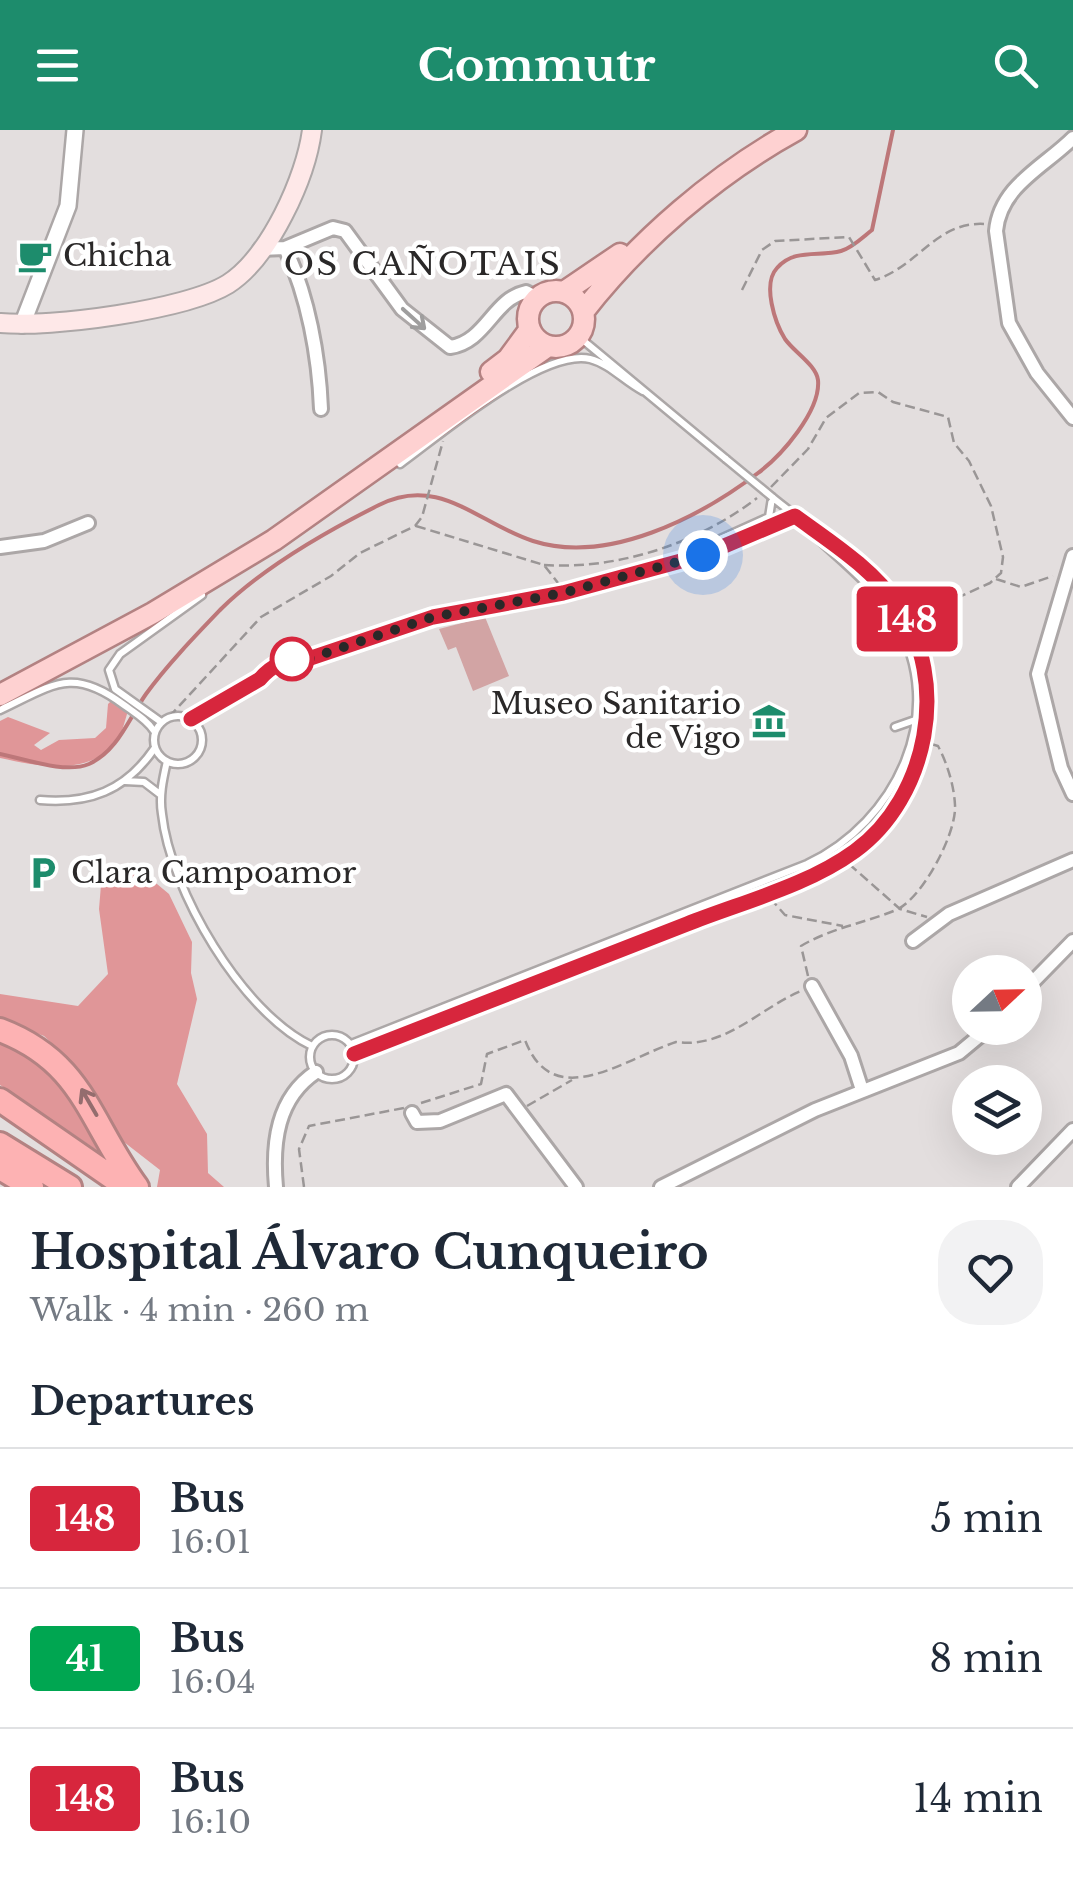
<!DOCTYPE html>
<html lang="en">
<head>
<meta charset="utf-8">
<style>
  :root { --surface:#fff; --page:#f2f2f3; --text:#1f2937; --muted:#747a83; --line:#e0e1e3; --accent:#1d8c6c }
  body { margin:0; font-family:"Libre Baskerville",serif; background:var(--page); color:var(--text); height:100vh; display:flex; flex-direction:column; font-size:38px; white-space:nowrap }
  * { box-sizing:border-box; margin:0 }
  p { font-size:32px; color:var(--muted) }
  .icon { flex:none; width:55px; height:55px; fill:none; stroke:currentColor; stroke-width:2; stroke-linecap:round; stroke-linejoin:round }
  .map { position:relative; height:1057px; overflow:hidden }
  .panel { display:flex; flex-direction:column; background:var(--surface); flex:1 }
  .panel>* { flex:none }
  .badge { padding:0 20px; border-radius:8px; font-size:35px; line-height:65px }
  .needle { width:65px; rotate:68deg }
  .fabs { position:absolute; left:952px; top:825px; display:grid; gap:20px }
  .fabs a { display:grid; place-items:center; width:90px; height:90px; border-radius:50%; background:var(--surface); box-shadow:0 10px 40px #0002; font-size:50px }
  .you { position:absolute; width:50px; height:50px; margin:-25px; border:8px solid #fff; border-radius:50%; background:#1a73e8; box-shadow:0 0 0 15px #1a73e833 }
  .map>.badge { position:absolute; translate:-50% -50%; box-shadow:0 0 0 5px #fff }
  h2 { padding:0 30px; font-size:38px; line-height:90px }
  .round { display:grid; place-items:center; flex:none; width:105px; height:105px; border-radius:40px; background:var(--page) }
  .head { display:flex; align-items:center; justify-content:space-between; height:170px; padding:0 30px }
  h1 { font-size:48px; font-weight:800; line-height:75px }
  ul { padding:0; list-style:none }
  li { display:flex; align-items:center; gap:30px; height:140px; padding:0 30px; border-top:2px solid var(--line) }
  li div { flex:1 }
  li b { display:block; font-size:38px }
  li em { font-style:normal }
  li .badge { min-width:110px; font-weight:700; text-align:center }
  header { display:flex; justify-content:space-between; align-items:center; height:130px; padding:0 30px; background:var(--accent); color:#fff; font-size:45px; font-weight:800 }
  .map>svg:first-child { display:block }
</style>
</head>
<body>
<header><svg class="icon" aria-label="menu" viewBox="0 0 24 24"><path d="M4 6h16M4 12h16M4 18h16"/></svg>Commutr<svg class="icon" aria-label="search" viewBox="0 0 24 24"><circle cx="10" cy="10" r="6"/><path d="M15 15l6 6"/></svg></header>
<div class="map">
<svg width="1073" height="1057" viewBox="0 0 1073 1057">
  <rect width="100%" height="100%" fill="#e3dede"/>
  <!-- green -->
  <path fill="#d2a4a4" d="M485,487L509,546L473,561L456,517L448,520L439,499Z"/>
  <!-- forest -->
  <path fill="#e09698" d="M113,569L128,581C125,590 122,604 116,612C88,647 37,636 0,628V591L8,587L50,603L34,615L41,620L59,610L95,608L106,598L108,574Z
    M115,735L145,744L169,764L192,812L191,843L197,869L177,954L207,1004L208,1043L224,1057H157L160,1040L124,1012L78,938L44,906L0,889V864L78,876L108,844L99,779L102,743Z
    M0,908C55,938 71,966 98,1021L0,955Z"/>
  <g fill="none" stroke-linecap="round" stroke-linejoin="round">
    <!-- stream -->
    <path stroke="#bd7779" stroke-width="4" d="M0,624C25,629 65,644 89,634C118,621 129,588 146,564C167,535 196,505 221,479C265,436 325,402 379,375C439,344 479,394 533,411C608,435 700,387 758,343C781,326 821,281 818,250C816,235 794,222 785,209C775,193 762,154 777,138C794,118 819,127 841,121C852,118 863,107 872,100L893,0"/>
    <!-- service casing -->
    <g stroke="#aca7a7" stroke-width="11">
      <path id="service" d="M578,206L726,329
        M400,334C439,306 542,218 590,229C610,234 625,252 643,261
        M696,420L769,387L772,368
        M0,580C53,555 72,536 124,575C135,583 147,590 154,601
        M154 610a24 24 0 1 1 48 0a24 24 0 1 1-48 0Z
        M191,589L261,549C271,536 288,527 305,530L433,487L558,464L703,425L795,386
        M161,592L115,559L109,540L120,524L202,465
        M895,597L915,590
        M167,631C163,649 159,666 162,684C170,760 242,883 312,916
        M125,651L144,652L161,665
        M40,670C89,674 125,661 154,619
        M310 927a22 22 0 1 1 44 0a22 22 0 1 1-44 0Z
        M351,914L807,734C896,692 950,583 895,490C874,455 839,430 810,401
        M354,924L811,745C910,699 967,575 899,477C867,431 814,402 772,367"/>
    </g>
    <!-- minor casing -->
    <g stroke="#aca7a7" stroke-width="18">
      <path id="minor" d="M1073,8C1044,37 1000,56 996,101L1009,193L1037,243L1073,288
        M285,118C308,165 319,227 321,279
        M260,119L285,118L333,98L345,101L402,179L450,217C486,212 493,169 526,162L538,168
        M0,417L44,411L88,393
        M1073,426L1038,544L1061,638L1073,664
        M913,811L949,784L1073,730
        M812,856L851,926L862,960
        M1025,860L1073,811
        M412,983L417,992L440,991L506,964L576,1057
        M276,1057C272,1013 277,968 316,942
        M661,1057L815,980L959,923L989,898
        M1018,1057L1073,1000"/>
    </g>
    <!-- tertiary casing -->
    <g stroke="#aca7a7" stroke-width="20">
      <path id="tertiary" d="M22,195L68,76L75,0"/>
    </g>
    <!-- secondary casing -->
    <g stroke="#aca7a7" stroke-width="22">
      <path id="secondary" d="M0,193C50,198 186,180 228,154C270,127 306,47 312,0"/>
    </g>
    <!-- primary casing -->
    <g stroke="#b38282" stroke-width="25">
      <path id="primary" d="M528 189a28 28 0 1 1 56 0a28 28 0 1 1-56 0Z
        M564,162L620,124
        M583,182C639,110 716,44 796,0
        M491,242L508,229L530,199
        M0,565L153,483L274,410L548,216"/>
    </g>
    <!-- motorway casing -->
    <g stroke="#b38282" stroke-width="28">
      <path id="motorway" d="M0,900C84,932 89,992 137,1057
        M0,970L126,1057
        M0,1014L70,1057
        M0,1038L32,1057"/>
    </g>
    <!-- path -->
    <path stroke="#9a9696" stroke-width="2.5" stroke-dasharray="10 5" stroke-linecap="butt" d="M742,160L762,120L775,111L849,107L875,150C919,136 936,91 985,94
      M771,357L808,319L826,288L859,263L878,262L893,272L948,287L954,313L969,331L991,376L1003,427L1001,443L990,453L915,487
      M416,396L544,435L558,453
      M544,435C618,440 699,413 757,368
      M996,449L1021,457L1053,446
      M169,587L261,487L331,446L360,423L415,396L422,387L443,311
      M849,734L900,779L927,787
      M770,768L785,785L843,796
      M808,846L801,816C831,798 865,793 896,780C922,769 957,703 955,675C954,655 947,633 938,616L931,614
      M421,973L481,954L487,924L525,910C553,984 624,929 676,912C725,919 760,878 801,861
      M527,976L572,950
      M304,1057L299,1019L309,996L404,978"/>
    <!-- service -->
    <use href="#service" stroke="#fff" stroke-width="6"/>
    <!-- minor -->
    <use href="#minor" stroke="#fff" stroke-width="12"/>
    <!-- tertiary -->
    <use href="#tertiary" stroke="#fff" stroke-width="15"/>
    <!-- secondary -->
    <use href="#secondary" stroke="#fee8e8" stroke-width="18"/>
    <!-- primary -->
    <use href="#primary" stroke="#fed1d1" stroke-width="20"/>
    <!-- motorway -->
    <use href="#motorway" stroke="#fdb2b3" stroke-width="22"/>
    <!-- service-bridge casing -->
    <g stroke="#aca7a7" stroke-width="11" stroke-linecap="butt">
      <path id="service-bridge" d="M726,329L772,367"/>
    </g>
    <!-- service-bridge -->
    <use href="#service-bridge" stroke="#fff" stroke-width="6"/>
  </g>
  <!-- one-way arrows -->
  <defs><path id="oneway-shaft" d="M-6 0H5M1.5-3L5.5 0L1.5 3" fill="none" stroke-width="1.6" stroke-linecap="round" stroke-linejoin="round" transform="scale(2.5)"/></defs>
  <use stroke="#9f9e9e" href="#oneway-shaft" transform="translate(414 189) rotate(42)"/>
  <use stroke="#946d6e" href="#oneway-shaft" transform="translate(89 972) rotate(-120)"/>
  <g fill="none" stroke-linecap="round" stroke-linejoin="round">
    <!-- line casing -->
    <g stroke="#fff" stroke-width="22">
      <path id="line" d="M191,589L260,549C271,536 288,527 305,530L433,487L563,463L703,425L795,386C832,413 872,438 898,476C951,550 928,668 855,721C807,756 742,772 687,794C577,837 466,881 354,924"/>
    </g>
    <!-- line -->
    <use href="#line" stroke="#d7263d" stroke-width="15"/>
    <!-- walk -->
    <path stroke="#2a2828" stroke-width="10" stroke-dasharray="0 18" d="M292,529L305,530L433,487L563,463L703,425"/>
  </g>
  <!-- icons -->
  <defs>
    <g id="cafe-bare" transform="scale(2.7)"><path d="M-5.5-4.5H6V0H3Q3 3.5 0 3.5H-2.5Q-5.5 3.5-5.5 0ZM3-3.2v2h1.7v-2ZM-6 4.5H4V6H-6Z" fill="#1d8c6c" stroke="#fff" stroke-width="2.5" paint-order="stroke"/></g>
    <g id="museum-bare" transform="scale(2.7)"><path d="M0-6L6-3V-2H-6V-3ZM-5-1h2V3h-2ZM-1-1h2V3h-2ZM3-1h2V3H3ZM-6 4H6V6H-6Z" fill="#1d8c6c" stroke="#fff" stroke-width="2.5" paint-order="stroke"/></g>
    <g id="parking-bare" transform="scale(2.7)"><path d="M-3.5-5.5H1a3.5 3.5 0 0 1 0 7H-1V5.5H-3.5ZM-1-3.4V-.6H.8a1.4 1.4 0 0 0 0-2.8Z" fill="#1d8c6c" stroke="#fff" stroke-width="2.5" paint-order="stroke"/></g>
  </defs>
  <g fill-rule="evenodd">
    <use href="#cafe-bare" x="35" y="126"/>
    <use href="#museum-bare" x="769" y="591"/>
    <use href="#parking-bare" x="43" y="743"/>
  </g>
  <!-- markers -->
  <circle fill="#fff" stroke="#d7263d" stroke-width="5" cx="292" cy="529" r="20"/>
  <g text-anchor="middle" stroke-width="9" stroke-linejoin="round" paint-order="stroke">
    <!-- poi labels -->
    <g font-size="30" fill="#2a2828" stroke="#fff" text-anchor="start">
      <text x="63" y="136">Chicha</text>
      <text x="741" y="584" text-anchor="end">Museo Sanitario<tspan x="741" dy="34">de Vigo</tspan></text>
      <text x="71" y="753">Clara Campoamor</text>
    </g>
    <!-- neighbourhood labels -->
    <g font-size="32" letter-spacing="2.5" fill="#2a2828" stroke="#fff">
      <text x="423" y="145">OS CAÑOTAIS</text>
    </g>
  </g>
</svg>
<div class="fabs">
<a><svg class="needle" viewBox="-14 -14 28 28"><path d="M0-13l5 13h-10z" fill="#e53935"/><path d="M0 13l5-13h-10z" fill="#747a83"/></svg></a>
<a><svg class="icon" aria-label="layers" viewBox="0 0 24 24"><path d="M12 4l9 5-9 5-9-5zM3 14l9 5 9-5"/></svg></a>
</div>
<div class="you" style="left:703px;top:425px"></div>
<b class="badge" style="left:907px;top:489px;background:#d7263d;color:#fff">148</b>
</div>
<section class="panel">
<div class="head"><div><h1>Hospital Álvaro Cunqueiro</h1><p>Walk · 4 min · 260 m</p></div><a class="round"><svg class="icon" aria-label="heart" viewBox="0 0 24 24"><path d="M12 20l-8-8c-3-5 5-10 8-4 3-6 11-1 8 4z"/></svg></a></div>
<h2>Departures</h2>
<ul>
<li><span class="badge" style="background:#d7263d;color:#fff">148</span><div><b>Bus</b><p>16:01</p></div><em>5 min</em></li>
<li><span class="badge" style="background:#00a651;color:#fff">41</span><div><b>Bus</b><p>16:04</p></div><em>8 min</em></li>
<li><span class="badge" style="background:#d7263d;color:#fff">148</span><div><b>Bus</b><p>16:10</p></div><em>14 min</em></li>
</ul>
</section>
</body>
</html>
